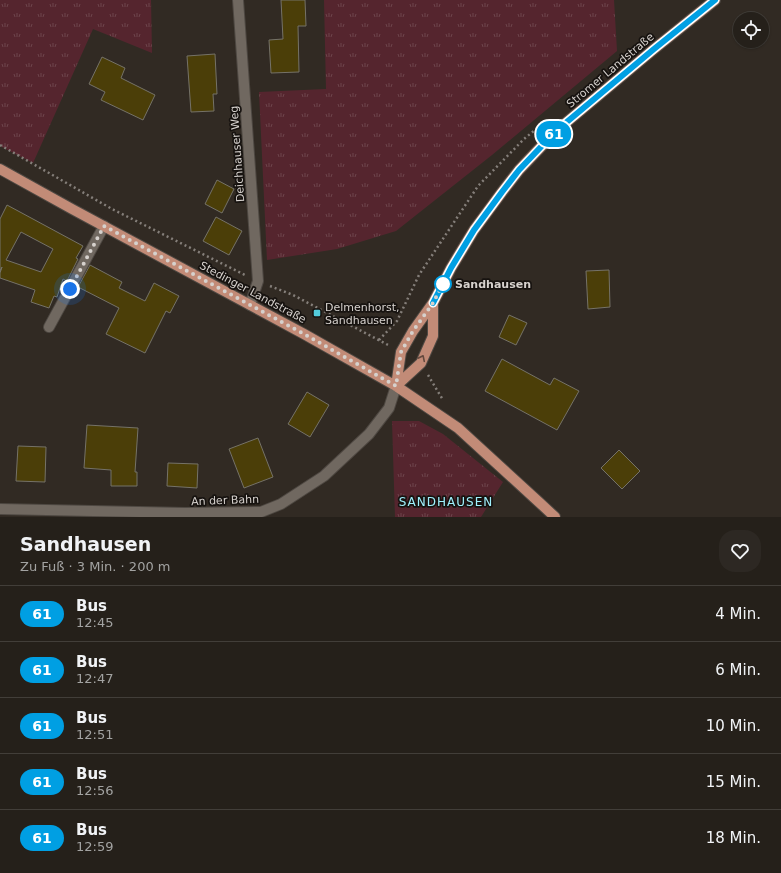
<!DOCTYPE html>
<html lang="de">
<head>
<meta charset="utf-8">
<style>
  :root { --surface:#25201a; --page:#2d2823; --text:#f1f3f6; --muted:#a3a3a2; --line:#423e39 }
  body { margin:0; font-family:"DejaVu Sans",sans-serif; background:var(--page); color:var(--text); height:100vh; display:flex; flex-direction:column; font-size:15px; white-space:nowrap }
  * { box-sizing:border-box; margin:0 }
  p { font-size:13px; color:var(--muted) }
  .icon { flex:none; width:22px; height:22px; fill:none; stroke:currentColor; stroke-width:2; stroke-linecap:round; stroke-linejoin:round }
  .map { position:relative; height:517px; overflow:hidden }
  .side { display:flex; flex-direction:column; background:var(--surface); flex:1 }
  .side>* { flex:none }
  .badge { padding:0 8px; border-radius:13px; font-size:14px; line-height:26px }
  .tools { position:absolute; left:733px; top:12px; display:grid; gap:8px }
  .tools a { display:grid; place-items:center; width:36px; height:36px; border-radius:50%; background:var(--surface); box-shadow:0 1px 3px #0004,0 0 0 1px var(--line); font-size:20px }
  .you { position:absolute; width:20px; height:20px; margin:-10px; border:3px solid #fff; border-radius:50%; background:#1a73e8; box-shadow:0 0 0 6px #1a73e833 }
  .map>.badge { position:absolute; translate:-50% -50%; box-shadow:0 0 0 2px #fff }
  .round { display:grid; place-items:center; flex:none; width:42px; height:42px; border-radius:16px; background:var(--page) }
  .overview { display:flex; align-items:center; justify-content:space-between; height:68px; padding:0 20px }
  h1 { font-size:19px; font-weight:700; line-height:30px }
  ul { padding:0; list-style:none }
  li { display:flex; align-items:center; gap:12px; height:56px; padding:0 20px; border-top:1px solid var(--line) }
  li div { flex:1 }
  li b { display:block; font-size:15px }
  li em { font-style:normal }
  li .badge { min-width:44px; font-weight:700; text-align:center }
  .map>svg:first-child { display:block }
</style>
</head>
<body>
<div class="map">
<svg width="781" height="517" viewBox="0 0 781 517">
  <defs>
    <pattern id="grass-tufts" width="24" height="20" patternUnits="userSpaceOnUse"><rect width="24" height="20" fill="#55252e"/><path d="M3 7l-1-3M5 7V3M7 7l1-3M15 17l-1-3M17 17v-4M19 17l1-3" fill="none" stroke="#6d444b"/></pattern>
  </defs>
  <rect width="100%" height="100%" fill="#312a23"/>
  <!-- grass -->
  <path fill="url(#grass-tufts)" d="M0,0H151L152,53L93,29L33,163L0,146Z
    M324,0H614L617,51L492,155L396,231L337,249L267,260L259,92L326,89Z
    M392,421H419L443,434L503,482L481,517H395Z"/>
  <!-- building -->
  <path fill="#4b3e08" stroke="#757268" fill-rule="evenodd" d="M281,0H305L306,26H298L299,72L271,73L269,40L283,39Z
    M215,54L217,94H213L214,111L191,112L187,56Z
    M102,57L125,68L121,78L155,95L143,120L101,100L105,92L89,84Z
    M217,180L234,189L222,213L205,204Z
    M7,205L83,246L76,258L78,259L67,281L63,279L57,297L54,296L49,308L31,302L35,290L0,278V273L2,267L0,271V219ZM21,232L53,249L41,272L6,260Z
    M216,217L242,231L229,255L203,241Z
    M90,265L122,282L119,288L145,301L154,283L179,296L170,313L166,311L145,353L106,334L119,308L78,287Z
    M609,270L610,307L588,309L586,271Z
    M509,315L527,323L516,345L499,337Z
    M502,359L550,385L554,378L579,391L557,430L485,391Z
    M307,392L329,405L310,437L288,424Z
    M87,425L138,428L135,472H137V486H111V470L84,468Z
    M258,438L273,477L244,488L229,449Z
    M18,446L46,447L45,482L16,481Z
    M619,450L640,471L622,489L601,468Z
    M168,463L198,464L197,488L167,486Z"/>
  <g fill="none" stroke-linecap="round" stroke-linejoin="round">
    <!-- minor casing -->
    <g stroke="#4e4842" stroke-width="12">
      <path id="minor" d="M238,0L258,281L250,305
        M49,327L104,226
        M0,509L185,513L261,512L281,504L324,476L369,434L389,408L396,386"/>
    </g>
    <!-- major casing -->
    <g stroke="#4e4842" stroke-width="12">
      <path id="major" d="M0,169L72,209L304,334L396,386L458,428L541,504L555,517
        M396,386L401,352L413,331L433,303L451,268L474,230L502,192L519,170L556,131L654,49L715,0
        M396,386L421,363L433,336V303"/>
    </g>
    <!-- path -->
    <path stroke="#857f7a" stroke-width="2.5" stroke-dasharray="2 3" stroke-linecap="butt" d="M0,145L112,209L245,275
      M270,286L293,295L390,346
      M379,340L397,321L419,275L478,186L524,139L541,125
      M428,375L443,400"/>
    <!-- minor -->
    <use href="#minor" stroke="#706860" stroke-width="10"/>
    <!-- major -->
    <use href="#major" stroke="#c28b77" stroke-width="10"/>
  </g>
  <!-- one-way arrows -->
  <defs><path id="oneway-chevron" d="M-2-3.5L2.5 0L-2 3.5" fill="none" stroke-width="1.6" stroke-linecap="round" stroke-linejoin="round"/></defs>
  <use stroke="#64493e" href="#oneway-chevron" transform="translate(422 358) rotate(-64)"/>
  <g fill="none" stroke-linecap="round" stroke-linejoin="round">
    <!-- line casing -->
    <g stroke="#fff" stroke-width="9">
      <path id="line" d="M433,303L451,268L474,230L502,192L519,170L556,131L654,49L715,0"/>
    </g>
    <!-- line -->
    <use href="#line" stroke="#009fe3" stroke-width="6"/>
    <!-- walk -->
    <path stroke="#d6d1cd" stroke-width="4" stroke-dasharray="0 7.2" d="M70,289L104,226L304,334L396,386L401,352L413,331L433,303L445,280L443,284"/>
  </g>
  <!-- markers -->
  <circle fill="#fff" stroke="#009fe3" stroke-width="2" cx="443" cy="284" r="8"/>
  <rect fill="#53cbdb" stroke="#171310" stroke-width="1.5" x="313" y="309" width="8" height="8" rx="2"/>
  <g text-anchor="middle" stroke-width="3.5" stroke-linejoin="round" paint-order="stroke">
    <!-- street labels -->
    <g font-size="11" fill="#d6d1cd" stroke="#171310">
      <text transform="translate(610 70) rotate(-40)" y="4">Stromer Landstraße</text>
      <text transform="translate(237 154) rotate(-94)" y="4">Deichhauser Weg</text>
      <text transform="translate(253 292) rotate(28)" y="4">Stedinger Landstraße</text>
      <text transform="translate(225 500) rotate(-2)" y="4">An der Bahn</text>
    </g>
    <!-- stop labels -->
    <g font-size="11" font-weight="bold" fill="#d6d1cd" stroke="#171310" text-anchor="start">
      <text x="455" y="288">Sandhausen</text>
    </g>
    <!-- poi labels -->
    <g font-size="11" fill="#d6d1cd" stroke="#171310" text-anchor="start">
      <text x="325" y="311">Delmenhorst,<tspan x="325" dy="13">Sandhausen</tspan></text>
    </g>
    <!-- neighbourhood labels -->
    <g font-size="12" letter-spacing="1" fill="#a0f0fc" stroke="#171310">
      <text x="446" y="506">SANDHAUSEN</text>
    </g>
  </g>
</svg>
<div class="tools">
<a><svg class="icon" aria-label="locate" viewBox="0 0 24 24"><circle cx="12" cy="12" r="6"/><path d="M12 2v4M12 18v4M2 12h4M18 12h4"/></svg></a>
</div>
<div class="you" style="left:70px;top:289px"></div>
<b class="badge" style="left:554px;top:134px;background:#009fe3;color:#fff">61</b>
</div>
<section class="side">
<div class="overview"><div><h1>Sandhausen</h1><p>Zu Fuß · 3 Min. · 200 m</p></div><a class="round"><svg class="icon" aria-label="heart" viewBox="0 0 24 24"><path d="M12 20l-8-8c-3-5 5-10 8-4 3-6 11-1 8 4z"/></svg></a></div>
<ul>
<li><span class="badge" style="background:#009fe3;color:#fff">61</span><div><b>Bus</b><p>12:45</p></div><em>4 Min.</em></li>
<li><span class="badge" style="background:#009fe3;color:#fff">61</span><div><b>Bus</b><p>12:47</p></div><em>6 Min.</em></li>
<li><span class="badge" style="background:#009fe3;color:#fff">61</span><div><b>Bus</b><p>12:51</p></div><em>10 Min.</em></li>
<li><span class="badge" style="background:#009fe3;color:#fff">61</span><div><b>Bus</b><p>12:56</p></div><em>15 Min.</em></li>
<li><span class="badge" style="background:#009fe3;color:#fff">61</span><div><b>Bus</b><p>12:59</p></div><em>18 Min.</em></li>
</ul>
</section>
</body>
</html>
